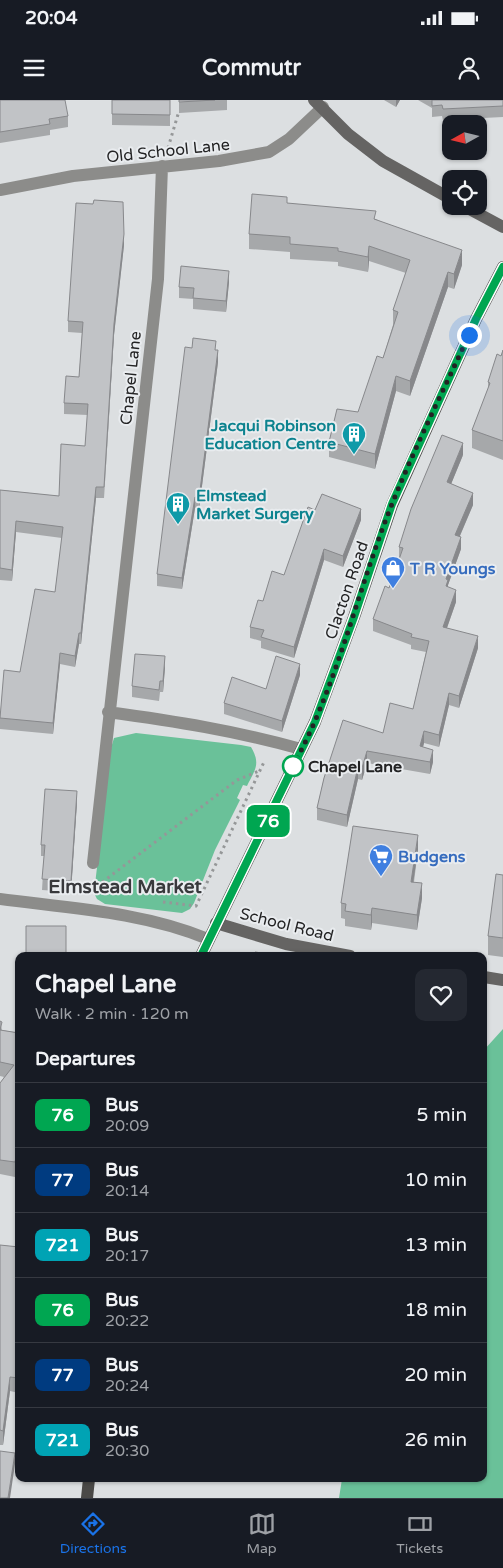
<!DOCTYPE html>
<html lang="en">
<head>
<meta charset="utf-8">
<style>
  :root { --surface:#171b24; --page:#242831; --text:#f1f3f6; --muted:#9ea1a6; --line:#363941; --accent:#1a73e8 }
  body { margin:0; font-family:"Varela Round",sans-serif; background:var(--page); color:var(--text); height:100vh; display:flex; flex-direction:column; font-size:19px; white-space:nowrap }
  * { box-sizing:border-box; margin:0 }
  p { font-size:16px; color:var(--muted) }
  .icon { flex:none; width:28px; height:28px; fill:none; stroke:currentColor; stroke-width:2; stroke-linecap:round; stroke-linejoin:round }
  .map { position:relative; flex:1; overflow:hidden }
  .panel { position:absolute; left:15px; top:852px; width:472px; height:530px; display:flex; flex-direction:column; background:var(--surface); border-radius:10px; box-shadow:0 1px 4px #0004 }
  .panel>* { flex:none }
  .badge { padding:0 10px; border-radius:8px; font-size:18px; line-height:32px }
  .needle { width:32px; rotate:262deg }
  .tools { position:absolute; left:442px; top:15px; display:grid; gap:10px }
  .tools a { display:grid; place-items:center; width:45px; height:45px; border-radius:10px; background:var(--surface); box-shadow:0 1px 4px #0004; font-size:25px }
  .you { position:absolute; width:25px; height:25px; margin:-12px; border:4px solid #fff; border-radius:50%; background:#1a73e8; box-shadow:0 0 0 8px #1a73e833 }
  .map>.badge { position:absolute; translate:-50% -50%; box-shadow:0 0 0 2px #fff }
  h2 { padding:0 20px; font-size:19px; line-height:45px }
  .round { display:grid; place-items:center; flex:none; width:52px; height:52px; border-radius:10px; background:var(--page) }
  .head { display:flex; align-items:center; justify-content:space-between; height:85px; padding:0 20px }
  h1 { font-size:24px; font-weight:700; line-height:38px }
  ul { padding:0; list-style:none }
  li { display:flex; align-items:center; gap:15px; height:65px; padding:0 20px; border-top:1px solid var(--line) }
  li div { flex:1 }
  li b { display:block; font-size:19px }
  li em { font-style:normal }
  li .badge { min-width:55px; font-weight:700; text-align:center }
  .status { display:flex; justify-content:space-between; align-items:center; height:35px; padding:0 25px; background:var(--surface); direction:ltr }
  .status svg { height:14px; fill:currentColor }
  header { display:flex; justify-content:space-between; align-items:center; height:65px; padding:0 20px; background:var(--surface); font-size:22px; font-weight:700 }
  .menu { display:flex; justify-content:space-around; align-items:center; height:70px; border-top:1px solid var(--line); background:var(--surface); font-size:14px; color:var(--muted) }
  .menu a { display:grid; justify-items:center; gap:2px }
  .menu .on { color:var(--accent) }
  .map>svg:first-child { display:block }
</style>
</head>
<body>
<div class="status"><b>20:04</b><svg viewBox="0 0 49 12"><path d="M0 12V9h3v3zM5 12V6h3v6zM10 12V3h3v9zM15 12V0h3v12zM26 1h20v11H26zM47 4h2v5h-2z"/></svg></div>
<header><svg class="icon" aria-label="menu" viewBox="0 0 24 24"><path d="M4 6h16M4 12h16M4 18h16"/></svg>Commutr<svg class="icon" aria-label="person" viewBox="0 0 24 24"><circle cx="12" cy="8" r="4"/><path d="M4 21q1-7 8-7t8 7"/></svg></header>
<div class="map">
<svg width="503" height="1398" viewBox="0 0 503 1398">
  <rect width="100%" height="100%" fill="#dcdfe1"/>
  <!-- green -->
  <path fill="#6ac199" d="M136,633L241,645L251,647C261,664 255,670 247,686L243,685L237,698L240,700L215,750L194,803L190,809L182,813L105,804L97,799L94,793L111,648L114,638Z
    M503,929V1398H339L342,1379H484V950Z"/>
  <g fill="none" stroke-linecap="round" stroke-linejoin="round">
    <!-- path -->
    <path stroke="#959798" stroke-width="3" stroke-dasharray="2.5 4" stroke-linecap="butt" d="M168,48L179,11
      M92,790L237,680L259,671
      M163,802L196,806L264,662"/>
    <!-- street -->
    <path stroke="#8c8c8a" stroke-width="12" d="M0,90L73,76L219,61L269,52L289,39L323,7
      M108,612C174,621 237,631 301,649
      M93,763L158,179L162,66
      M0,799C69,808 143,812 208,839"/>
    <!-- secondary -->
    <path stroke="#656463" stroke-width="12" d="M314,0L348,34L383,61L451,99
      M464,106L503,127
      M216,823L286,844L350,856
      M484,877L503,880"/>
    <!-- primary -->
    <path stroke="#4a4947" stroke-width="12" d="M201,856L315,622L354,517L392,405L476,219L503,167
      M87,1398L89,1379"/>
  </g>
  <!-- wall -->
  <path fill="#a6a8aa" d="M0,0L68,16V27L50,30V35L0,43Z
    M112,0H170V26L112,25Z
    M179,0H227V10L179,13Z
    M384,0H400L396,7Z
    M418,0H503V17L443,20L442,16L432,17V8Z
    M287,103L376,119L462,165L454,189L448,187L410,296L396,291L375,369L329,357V342L358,312L383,258L393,225V210L406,173L369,161L368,172L338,166V162L290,159V152L249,149V134Z
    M124,145L114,235L104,398H96L81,544H79L75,567L60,564L53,634L0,629V614L20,572L55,492L62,438L16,432L12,481L0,480V390L59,396L85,346L88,315L64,314V303L79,277L82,233L68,232V221Z
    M229,182L226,212L193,209V199L179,198V187Z
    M216,250L218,262L199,409L195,408L182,489L157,486V474Z
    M503,250V360L472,348V330L488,289V282L501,256Z
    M463,355L451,384L473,405L460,436L461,449L448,485V487L456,502L447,528L478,548L459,608L449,605L439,647L424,643L423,647L433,662L430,674L367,663L362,680L358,679L347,727L317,720V708L324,678L383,633L413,609L426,552L411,549V545L373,531V519L389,488L399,459V447Z
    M315,410L361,420L343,467L324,460L294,558L261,548V541L250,538V527L263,501L284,475Z
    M165,567L163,592H160L159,601L132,597V586Z
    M300,575L282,632L224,614V603L266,589Z
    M77,702L71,792L42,790L44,756H41V745Z
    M418,750L414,782L422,798L417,830L372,823L371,830L345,826V819L341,818V803Z
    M503,775V857L488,855V836Z
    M0,921L2,930L19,933L15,1077L0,1074V983L4,977L0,976Z
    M0,1145L19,1147V1293L10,1291L3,1345H0Z"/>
  <!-- shaded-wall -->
  <path fill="#87888b" d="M396,0H400L396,7Z
    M124,134V145L114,235L104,398L114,224Z
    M369,146V161L368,172V157Z
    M462,150V165L454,189V174Z
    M229,171V182L226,212V201Z
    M448,172V187L410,296V281Z
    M218,250V262L199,409V398Z
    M396,276V291L375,369V354Z
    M463,343V355L447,394V382Z
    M96,387V398L81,544V533Z
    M473,393V405L455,447V435Z
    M195,397V408L182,489V478Z
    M361,409V420L343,467V456Z
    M16,421V432L12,481V470Z
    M461,437V449L448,485V492L446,498V479Z
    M324,449V460L294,558V547Z
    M456,490V502L443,539V527Z
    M79,533V544L75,567V556Z
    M478,536V548L459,608V596Z
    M60,553V564L53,634V623Z
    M165,556V567L163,592V581Z
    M300,564V575L282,632V621Z
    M449,593V605L439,647V635Z
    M424,631V643L420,658V646Z
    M433,650V662L430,674V662Z
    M367,651V663L362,680V668Z
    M358,667V679L347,727V715Z
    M77,691V702L71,792V781Z
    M418,735V750L411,797V782Z
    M422,783V798L417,830V815Z
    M372,808V823L371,830V815Z
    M19,1043V1058L15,1077V1062Z
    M10,1277V1291L3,1345V1331Z
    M15,1353V1364L10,1398H8Z"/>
  <!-- building -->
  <path fill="#c1c3c6" stroke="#87888b" d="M0,0H65L68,16L49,19L50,24L0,32Z
    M112,0H170V15L112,14Z
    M179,0H215L179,2Z
    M432,0H503V6L443,9L442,5L432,6Z
    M252,94L287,97V103L376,111L374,119L462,150L454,174L448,172L410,281L396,276L375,354L329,342L337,309L358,312L377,256L383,258L398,212L393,210L410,160L369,146L368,157L338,151V148L290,144V137L249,134Z
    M94,100L123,102L124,134L114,224L104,387H96L81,533H79L75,556L60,553L53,623L0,618L4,570L20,572L35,489L55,492L63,427L16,421L12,470L0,468V390L59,396L61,344L85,346L88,304L64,303L66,276L79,277L83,222L68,221L76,103L93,104Z
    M181,166L229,171L226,201L193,198L194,188L179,187Z
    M193,238L216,241L215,250H218L199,398L195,397L182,478L157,474L185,247L192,248Z
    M503,250V341L472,330L490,283L488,282L497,254L501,256Z
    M442,335L463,343L447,382L473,393L455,435L461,437L446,479L448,480L446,486L456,490L443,527L478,536L459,596L449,593L439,635L424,631L420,646L433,650L430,662L367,651L362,668L358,667L347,715L317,708L324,678L343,620L383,633L390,603L413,609L429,541L411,537L412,534L373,519L385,486L389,488L403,448L399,447L411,409Z
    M322,394L361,409L343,456L324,449L294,547L261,537L264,530L250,527L258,500L263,501L272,471L284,475L308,407L315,410Z
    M135,554L165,556L163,581H160L159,590L132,586Z
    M276,556L300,564L282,621L224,603L232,577L266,589Z
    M45,689L77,691L71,781L42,779L45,745H41Z
    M353,726L418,735L411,782L422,783L417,815L372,808L371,815L345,811L346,804L341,803Z
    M496,774L503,775V838L488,836Z
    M26,826H66V856H26Z
    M255,852L276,855V856H254Z
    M0,921L2,922L0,930L19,933V1043L15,1062L0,1060V983L14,965L0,962Z
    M0,1145L19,1147V1176L17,1194H19V1278L10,1277L3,1331L0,1330Z
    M0,1351L15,1353L8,1398H0Z"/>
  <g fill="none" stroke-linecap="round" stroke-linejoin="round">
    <!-- line casing -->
    <g stroke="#fff" stroke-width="11">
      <path id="line" d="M201,856L315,622L354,517L392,404L476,219L503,167"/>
    </g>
    <!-- line -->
    <use href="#line" stroke="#00a651" stroke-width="8"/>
    <!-- walk -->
    <path stroke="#232324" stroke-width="5" stroke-dasharray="0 9" d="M293,666C338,584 357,491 392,404C415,347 443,291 469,235"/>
  </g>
  <!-- icons -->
  <defs>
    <g id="building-pin" transform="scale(1.25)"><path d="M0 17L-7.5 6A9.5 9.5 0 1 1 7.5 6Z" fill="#0f9aa8" stroke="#e9ecef"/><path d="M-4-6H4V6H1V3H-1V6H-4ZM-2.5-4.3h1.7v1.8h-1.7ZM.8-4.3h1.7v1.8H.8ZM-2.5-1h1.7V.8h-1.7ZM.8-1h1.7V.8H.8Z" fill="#fff"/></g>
    <g id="shop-pin" transform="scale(1.25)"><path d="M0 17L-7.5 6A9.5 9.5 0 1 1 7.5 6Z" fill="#3f7fe0" stroke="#e9ecef"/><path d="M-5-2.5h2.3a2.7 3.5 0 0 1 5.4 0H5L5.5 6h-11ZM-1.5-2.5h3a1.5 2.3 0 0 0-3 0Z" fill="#fff"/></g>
    <g id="supermarket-pin" transform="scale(1.25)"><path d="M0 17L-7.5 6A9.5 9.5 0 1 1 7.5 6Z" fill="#3f7fe0" stroke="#e9ecef"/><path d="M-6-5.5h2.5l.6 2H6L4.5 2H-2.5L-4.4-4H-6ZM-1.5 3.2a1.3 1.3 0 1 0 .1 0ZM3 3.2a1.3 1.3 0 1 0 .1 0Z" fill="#fff"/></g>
  </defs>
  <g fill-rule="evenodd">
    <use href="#building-pin" x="354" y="334"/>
    <use href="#building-pin" x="178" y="404"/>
    <use href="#shop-pin" x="393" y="468"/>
    <use href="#supermarket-pin" x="381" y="756"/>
  </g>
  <!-- markers -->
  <circle fill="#fff" stroke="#00a651" stroke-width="2.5" cx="293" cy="666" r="10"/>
  <g text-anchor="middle" stroke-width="4" stroke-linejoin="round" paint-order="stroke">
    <!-- street labels -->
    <g font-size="16" fill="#232324" stroke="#e9ecef">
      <text transform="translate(168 50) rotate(-6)" y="6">Old School Lane</text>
      <text transform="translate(130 278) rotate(-84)" y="6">Chapel Lane</text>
      <text transform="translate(346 490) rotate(-71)" y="6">Clacton Road</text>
      <text transform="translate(287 824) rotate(14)" y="6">School Road</text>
    </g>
    <!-- culture labels -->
    <g font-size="16" font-weight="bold" fill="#0d838f" stroke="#e9ecef" text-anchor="end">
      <text x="336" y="331">Jacqui Robinson<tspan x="336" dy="18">Education Centre</tspan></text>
      <text x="196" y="401" text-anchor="start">Elmstead<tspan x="196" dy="18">Market Surgery</tspan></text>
    </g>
    <!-- shop labels -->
    <g font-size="16" font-weight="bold" fill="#366cbe" stroke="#e9ecef" text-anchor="start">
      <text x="410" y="474">T R Youngs</text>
      <text x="398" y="762">Budgens</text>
    </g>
    <!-- stop labels -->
    <g font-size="16" font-weight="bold" fill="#232324" stroke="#e9ecef" text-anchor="start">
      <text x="308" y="672">Chapel Lane</text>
    </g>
    <!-- quarter labels -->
    <g font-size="19" font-weight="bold" fill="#38393c" stroke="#e9ecef">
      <text x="125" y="793">Elmstead Market</text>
    </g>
  </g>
</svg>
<div class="tools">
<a><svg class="needle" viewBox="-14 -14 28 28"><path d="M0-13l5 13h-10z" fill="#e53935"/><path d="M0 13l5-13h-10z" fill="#9ea1a6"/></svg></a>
<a><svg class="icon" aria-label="locate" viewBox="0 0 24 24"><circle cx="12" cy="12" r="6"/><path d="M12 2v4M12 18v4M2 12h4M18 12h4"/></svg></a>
</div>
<div class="you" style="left:469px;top:235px"></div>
<b class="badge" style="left:268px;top:721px;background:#00a651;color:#fff">76</b>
<section class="panel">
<div class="head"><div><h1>Chapel Lane</h1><p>Walk · 2 min · 120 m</p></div><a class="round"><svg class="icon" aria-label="heart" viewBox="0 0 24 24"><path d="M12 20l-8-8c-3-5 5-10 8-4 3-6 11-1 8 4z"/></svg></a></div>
<h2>Departures</h2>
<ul>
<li><span class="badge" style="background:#00a651;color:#fff">76</span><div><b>Bus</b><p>20:09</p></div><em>5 min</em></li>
<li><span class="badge" style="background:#003b80;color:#fff">77</span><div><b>Bus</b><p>20:14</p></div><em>10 min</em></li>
<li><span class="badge" style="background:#00a3b4;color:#fff">721</span><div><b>Bus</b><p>20:17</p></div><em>13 min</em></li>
<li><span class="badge" style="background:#00a651;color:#fff">76</span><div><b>Bus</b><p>20:22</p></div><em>18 min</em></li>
<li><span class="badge" style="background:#003b80;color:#fff">77</span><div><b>Bus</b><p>20:24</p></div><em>20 min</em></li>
<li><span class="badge" style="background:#00a3b4;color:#fff">721</span><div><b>Bus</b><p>20:30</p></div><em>26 min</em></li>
</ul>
</section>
</div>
<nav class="menu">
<a class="on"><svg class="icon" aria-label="directions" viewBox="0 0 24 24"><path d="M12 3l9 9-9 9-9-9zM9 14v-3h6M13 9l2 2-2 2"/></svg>Directions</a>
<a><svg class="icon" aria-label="map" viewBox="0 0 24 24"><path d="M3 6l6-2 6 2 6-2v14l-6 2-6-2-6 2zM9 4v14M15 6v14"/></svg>Map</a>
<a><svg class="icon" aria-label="tickets" viewBox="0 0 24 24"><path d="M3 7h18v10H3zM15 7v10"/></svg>Tickets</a>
</nav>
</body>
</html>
